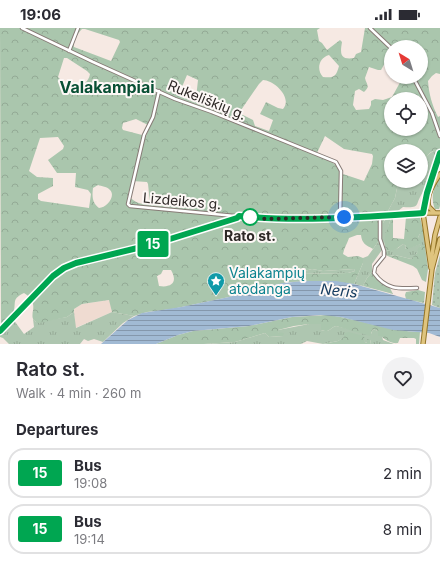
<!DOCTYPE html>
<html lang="en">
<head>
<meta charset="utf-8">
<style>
  :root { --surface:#fff; --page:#f2f2f3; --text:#2b2b33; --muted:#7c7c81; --line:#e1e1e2 }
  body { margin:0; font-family:Inter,sans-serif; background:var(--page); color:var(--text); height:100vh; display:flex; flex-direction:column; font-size:15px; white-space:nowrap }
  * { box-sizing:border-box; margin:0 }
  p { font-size:13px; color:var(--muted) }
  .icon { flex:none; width:22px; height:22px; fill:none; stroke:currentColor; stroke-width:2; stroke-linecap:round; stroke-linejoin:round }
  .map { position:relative; height:316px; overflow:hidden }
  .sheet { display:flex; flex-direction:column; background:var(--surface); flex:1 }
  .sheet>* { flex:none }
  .badge { padding:0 8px; border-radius:3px; font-size:14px; line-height:26px }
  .needle { width:26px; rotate:322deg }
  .controls { position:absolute; left:384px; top:12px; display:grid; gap:8px }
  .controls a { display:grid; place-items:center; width:44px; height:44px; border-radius:50%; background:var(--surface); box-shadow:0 1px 3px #0004; font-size:20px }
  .you { position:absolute; width:20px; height:20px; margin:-10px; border:3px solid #fff; border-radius:50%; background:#1a73e8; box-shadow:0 0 0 6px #1a73e833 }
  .map>.badge { position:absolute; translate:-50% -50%; box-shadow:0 0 0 2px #fff }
  h2 { padding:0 16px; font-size:15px; line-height:36px }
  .round { display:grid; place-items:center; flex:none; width:42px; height:42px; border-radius:21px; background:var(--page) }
  .summary { display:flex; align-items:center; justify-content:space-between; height:68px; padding:0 16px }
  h1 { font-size:19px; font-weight:600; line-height:30px }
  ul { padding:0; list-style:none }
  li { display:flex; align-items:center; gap:12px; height:50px; margin:0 8px 6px; padding:0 8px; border:2px solid var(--line); border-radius:16px }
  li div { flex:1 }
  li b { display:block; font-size:15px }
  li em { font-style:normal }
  li .badge { min-width:44px; font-weight:700; text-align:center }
  .status { display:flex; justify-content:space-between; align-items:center; height:28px; padding:0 20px; background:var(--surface); direction:ltr }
  .status svg { height:11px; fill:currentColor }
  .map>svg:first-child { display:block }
</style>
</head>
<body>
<div class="status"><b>19:06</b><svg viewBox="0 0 49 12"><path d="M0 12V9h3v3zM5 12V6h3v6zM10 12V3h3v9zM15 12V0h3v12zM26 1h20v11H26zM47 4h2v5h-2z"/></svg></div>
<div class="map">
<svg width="440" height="316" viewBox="0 0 440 316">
  <defs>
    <pattern id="grass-tufts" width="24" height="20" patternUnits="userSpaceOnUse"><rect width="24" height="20" fill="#aec6b0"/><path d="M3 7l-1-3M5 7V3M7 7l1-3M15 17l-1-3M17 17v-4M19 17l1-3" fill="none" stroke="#96aa97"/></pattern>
    <pattern id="forest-crowns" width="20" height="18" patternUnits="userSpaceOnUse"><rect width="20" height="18" fill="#aac6ad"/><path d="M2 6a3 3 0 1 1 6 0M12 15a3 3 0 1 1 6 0" fill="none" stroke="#93aa95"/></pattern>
    <pattern id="park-dots" width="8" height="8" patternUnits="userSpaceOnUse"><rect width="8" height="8" fill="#aec6b0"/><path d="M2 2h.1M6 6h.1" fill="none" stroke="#96aa97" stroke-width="1.8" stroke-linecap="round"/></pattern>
    <pattern id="water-rules" width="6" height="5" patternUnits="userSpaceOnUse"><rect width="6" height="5" fill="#a1bad4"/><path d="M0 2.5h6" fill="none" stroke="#8497ac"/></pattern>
  </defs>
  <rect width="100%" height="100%" fill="#f6e9e3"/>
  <!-- built -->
  <path fill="#efdbd1" d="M110,272L112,284L75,300L74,281L82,276Z"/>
  <!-- grass -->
  <path fill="url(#grass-tufts)" d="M435,122H439L437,131L425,164H423C414,177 422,180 403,179L398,183H388L395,170L398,155L404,153H421C421,138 421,130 435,122Z
    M386,190V189H391L384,217L386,222L390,223L398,220L403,216L406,218L405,221L420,216L418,209L420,206H424L425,218H421L415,228L411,231L395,227L390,228V229L383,226L382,222L372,236V244L367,250L363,258L354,256L363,235V230L368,228L378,214V195H383Z
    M312,241L323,243L354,241L355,243L348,245L298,246L300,244Z
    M74,284L76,300L112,284L134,288L123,295L103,314L94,311L88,313L84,311L80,316H9L3,310L0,309V304L13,291L24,306L34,299L33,291L36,294L67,289Z
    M309,296H321V302C330,305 328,301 336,298L371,306L373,301L378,303V307L382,308L383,312L394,316H370L371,311L367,315L365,314L364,312L345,309L338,313L323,316L307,313L301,316H204L235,314L265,305L269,309L283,308L278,304V302Z"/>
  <!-- forest -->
  <path fill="url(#forest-crowns)" fill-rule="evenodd" d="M0,0H320L317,2L319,13L322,15L327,22L340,12L342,14C340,26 340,32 354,30L356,26L361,24L365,0H440V46L436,45L432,48L428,53C429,66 432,77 438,89L440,88V122C430,121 426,129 421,137V123H391V153H404L398,155L395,170L388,183L347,186V190L386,189L383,195H378V214L373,221C366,217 362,216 361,207H357L349,210C347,216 344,220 343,226L348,229L358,228L363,230V235L354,256L318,253L290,254L251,262L229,269L172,281L147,284L134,288L112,284L109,272L82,276L74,281V284L67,289L39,295C23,290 44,277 24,265C12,271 16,273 14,283C12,289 5,294 1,298ZM82,1H85L119,12L120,14L111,33L74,19C73,13 78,5 82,1ZM391,19H421V49H403L392,69L383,72L375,71L371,73V77L369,81L356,82L353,77L355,63L359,61L364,64C371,58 366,56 365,50L369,39L378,42H381L386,33L391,32ZM329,27L339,38C336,49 334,50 323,49C316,41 319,30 329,27ZM64,30H67L87,43L90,46C87,63 66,59 58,49ZM187,47L198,52L196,70C190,71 183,72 179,66ZM263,52C274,52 293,70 283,81L278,80L266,74L260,86L273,92L269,103L255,98L253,92L239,85L259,56ZM391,71H421V101H391ZM136,91L150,98L146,108L123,102L122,100L123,95ZM325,108L344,121L372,126L373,128L372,136L364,153L343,146H340C338,134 327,132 316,127ZM58,109L64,118L63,121L48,132L57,145H76L75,159L88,162L91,166L89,180L41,173L38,171V166L53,158V150L37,149L29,143L40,110ZM132,153L147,154L148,156L150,175C141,178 134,174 128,167ZM98,157C101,158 108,159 110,162C116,168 107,180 99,180C92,175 92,168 93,160ZM312,241L323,243L354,241L355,243L348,245L298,246L300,244ZM163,242H171C178,254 172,260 159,258L157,248L161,246Z
    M440,148V178L439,181H435C430,171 434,156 440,148Z
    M391,189H393V210L404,211L406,189H420L424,206H420L418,209L422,214L421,216L405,222L406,218L403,216C397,220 394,225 386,222C381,211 389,200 391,189Z
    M423,217L425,218L428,241L426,254L422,252L417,241L413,238L390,229V228L395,227L411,231L417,225L418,220Z
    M372,244L377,251L390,260L393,266L363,258L367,250Z
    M418,262L425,264L424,275L406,271L405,267L406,264Z
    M328,287C359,291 389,303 420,304L419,316H416V311L414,310H400L398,315C392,316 385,312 381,308H378V303L373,301L370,308L336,298C328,301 330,305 321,302V296H309L294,298L278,302V304L284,305L283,308L269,309L265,305L235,314L204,316H156L178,307L193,303L249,298L292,289Z
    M349,304L364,308L365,314L367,315V311H371L370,316H323L338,313L344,309V305Z"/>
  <!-- park -->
  <path fill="url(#park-dots)" d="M440,227V280L432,277L435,245Z"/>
  <!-- water -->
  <path fill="url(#water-rules)" d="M304,253H336L354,256L440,280V309L429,305L393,302L341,289L321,287L292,289L249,298L193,303L178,307L156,316H101L128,292L142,285L181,279L229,269L251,262L283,255Z"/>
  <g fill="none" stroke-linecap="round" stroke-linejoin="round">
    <!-- minor casing -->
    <g stroke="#877b76" stroke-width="4.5">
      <path id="minor" d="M22,0L93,34L175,71L212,84L336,134L341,143L340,189
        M370,0L391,20
        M69,23L78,0
        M413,49L432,85L440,108
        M159,63L153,89L144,107L128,176L130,178L266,191L340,189L423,185L427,165L440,125
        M380,187V211L384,223V228L375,239L374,245C386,262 399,261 417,260
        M0,303L53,248L65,240L76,235L155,216L237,190L239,189"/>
    </g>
    <!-- primary casing -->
    <g stroke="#937427" stroke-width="5.5">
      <path id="primary" d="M434,184L429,179C425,169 434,154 440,146
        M431,234L435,207L440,189
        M431,240L423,185H440
        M423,316L432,241L440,211"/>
    </g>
    <!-- minor -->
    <use href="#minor" stroke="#fff" stroke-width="2.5"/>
    <!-- primary -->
    <use href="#primary" stroke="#dfc47e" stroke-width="3.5"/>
  </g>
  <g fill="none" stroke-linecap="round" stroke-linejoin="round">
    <!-- line casing -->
    <g stroke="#fff" stroke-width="9">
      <path id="line" d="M0,303L53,248L64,240L76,235L154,216L237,190L239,188C300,194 362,189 423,185L427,165L440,125"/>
    </g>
    <!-- line -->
    <use href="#line" stroke="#00a651" stroke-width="6"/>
    <!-- walk -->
    <path stroke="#2d2826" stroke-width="4" stroke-dasharray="0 7.2" d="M250,189L266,191L344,189"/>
  </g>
  <!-- icons -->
  <defs>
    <g id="sight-pin" transform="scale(0.9)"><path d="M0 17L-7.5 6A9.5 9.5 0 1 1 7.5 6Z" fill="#0f9aa8" stroke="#fdf8f6"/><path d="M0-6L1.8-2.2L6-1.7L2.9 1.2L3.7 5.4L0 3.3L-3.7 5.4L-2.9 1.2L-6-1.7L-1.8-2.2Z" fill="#fff"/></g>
  </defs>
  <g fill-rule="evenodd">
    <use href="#sight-pin" x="216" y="253"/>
  </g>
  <!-- markers -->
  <circle fill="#fff" stroke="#00a651" stroke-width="2" cx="250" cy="189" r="8"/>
  <g text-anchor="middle" stroke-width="4" stroke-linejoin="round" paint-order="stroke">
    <!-- street labels -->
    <g font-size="14" fill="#2d2826" stroke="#fdf8f6">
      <text transform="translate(207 72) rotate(22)" y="5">Rukeliškių g.</text>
      <text transform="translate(182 173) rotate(5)" y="5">Lizdeikos g.</text>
    </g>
    <!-- stop labels -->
    <g font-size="14" font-weight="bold" fill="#2d2826" stroke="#fdf8f6">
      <text x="250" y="213">Rato st.</text>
    </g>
    <!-- culture labels -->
    <g font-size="14" fill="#0d838f" stroke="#fdf8f6" text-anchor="start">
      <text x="229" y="250">Valakampių<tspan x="229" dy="16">atodanga</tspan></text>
    </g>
    <!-- water labels -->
    <g font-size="15" font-style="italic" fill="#173d61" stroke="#fdf8f6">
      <text transform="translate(339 263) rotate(6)" y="5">Neris</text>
    </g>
    <!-- quarter labels -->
    <g font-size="16" font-weight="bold" fill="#084f34" stroke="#fdf8f6">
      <text x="107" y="65">Valakampiai</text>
    </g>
  </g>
</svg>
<div class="controls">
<a><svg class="needle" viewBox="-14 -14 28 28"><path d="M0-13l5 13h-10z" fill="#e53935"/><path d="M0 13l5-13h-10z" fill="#7c7c81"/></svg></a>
<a><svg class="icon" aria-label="locate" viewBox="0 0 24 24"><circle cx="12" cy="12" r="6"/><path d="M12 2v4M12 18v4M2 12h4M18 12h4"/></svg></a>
<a><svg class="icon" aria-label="layers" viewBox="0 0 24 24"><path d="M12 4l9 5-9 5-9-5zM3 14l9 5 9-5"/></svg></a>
</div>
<div class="you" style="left:344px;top:189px"></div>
<b class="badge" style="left:153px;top:216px;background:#00a651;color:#fff">15</b>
</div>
<section class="sheet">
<div class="summary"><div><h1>Rato st.</h1><p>Walk · 4 min · 260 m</p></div><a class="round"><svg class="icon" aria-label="heart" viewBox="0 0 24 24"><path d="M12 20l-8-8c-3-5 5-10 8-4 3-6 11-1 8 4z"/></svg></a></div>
<h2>Departures</h2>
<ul>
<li><span class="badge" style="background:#00a651;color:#fff">15</span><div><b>Bus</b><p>19:08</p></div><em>2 min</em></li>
<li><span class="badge" style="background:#00a651;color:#fff">15</span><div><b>Bus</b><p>19:14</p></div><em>8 min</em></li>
</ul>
</section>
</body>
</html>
